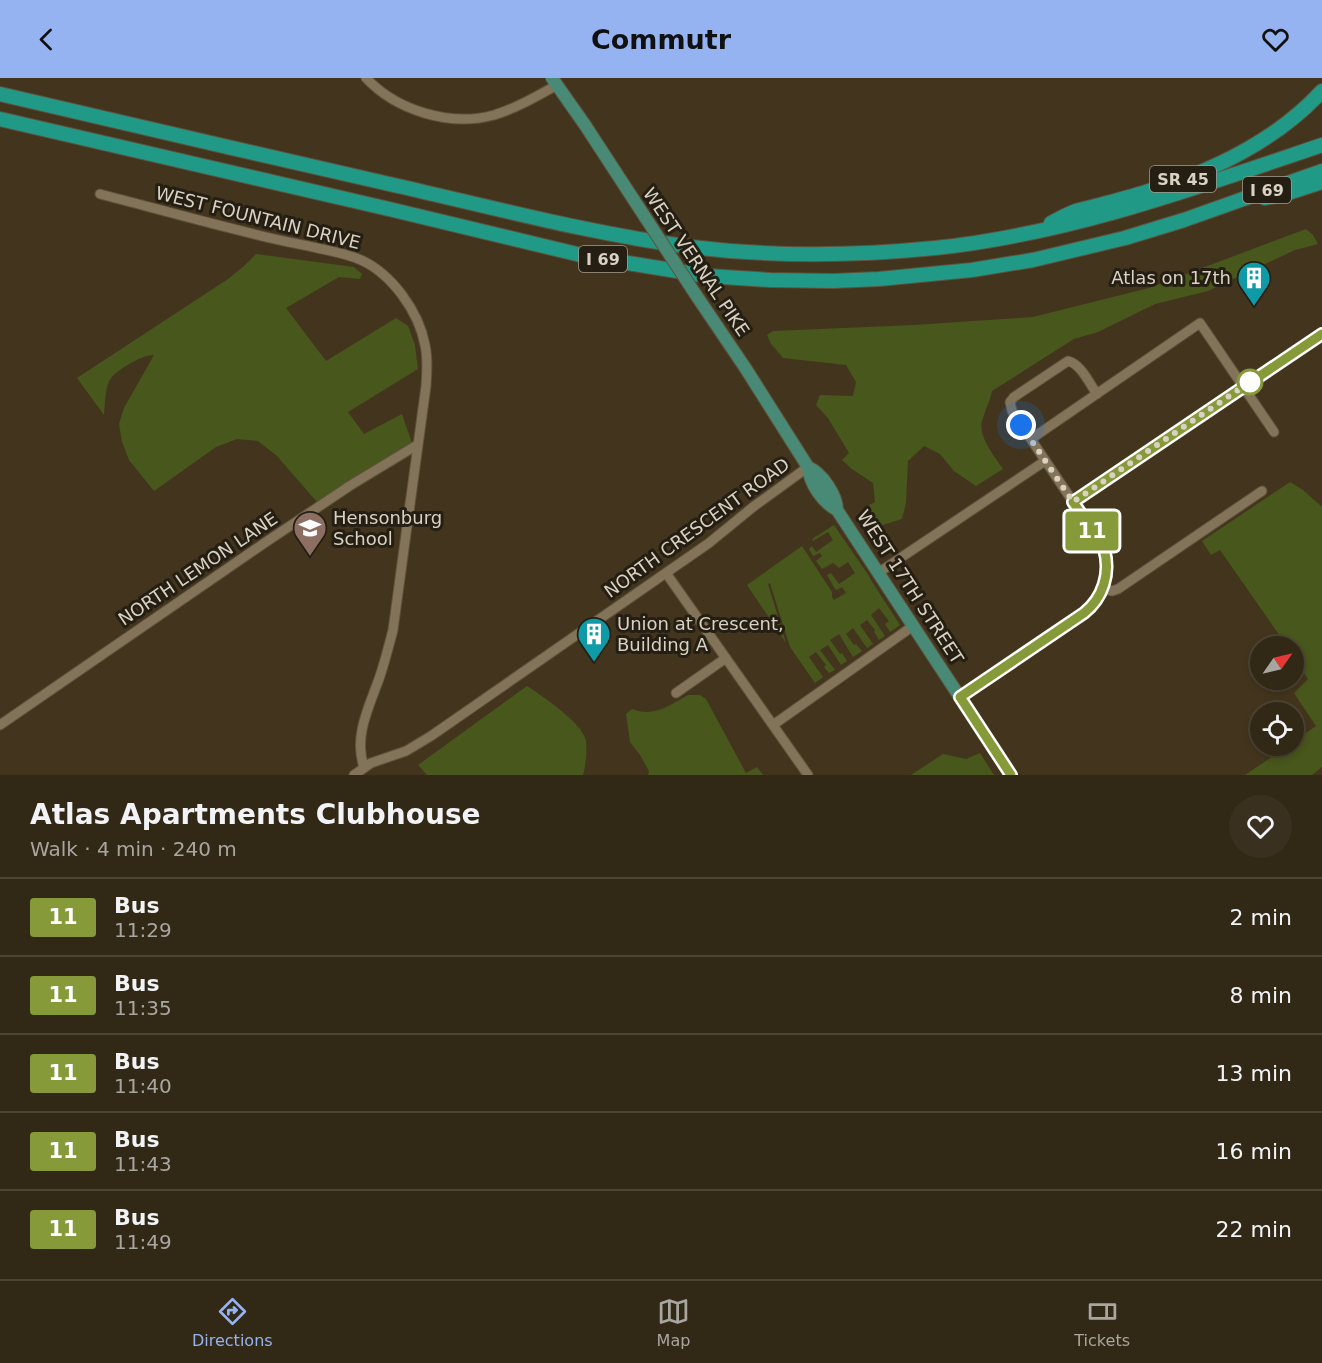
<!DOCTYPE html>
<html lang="en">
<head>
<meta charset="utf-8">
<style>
  :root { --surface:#322816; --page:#3a301f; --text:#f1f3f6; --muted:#a8a6a1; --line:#4d4435; --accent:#95b2f1 }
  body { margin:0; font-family:"DejaVu Sans",sans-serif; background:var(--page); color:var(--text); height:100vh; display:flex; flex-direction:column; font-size:22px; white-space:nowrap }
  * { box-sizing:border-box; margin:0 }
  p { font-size:20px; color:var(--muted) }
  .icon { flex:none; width:33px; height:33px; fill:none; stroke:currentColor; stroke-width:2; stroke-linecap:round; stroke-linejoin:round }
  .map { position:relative; height:697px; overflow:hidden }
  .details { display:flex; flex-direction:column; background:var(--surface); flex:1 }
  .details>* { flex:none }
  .badge { padding:0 12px; border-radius:4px; font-size:21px; line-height:39px }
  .needle { width:39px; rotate:56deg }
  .fabs { position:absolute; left:1250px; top:558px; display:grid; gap:12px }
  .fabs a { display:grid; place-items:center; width:54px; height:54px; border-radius:50%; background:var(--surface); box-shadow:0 3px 9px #0003,0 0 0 2px var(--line); font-size:30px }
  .you { position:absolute; width:30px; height:30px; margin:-15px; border:4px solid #fff; border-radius:50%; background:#1a73e8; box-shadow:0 0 0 9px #1a73e833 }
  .map>.badge { position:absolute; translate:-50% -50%; box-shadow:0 0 0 3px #fff }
  .round { display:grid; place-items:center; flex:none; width:63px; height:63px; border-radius:32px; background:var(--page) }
  .overview { display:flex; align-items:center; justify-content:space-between; height:102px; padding:0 30px }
  h1 { font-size:28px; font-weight:800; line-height:45px }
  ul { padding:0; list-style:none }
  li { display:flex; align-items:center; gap:18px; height:78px; padding:0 30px; border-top:2px solid var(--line) }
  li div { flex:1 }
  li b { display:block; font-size:22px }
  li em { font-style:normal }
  li .badge { min-width:66px; font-weight:700; text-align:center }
  header { display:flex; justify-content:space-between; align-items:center; height:78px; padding:0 30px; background:var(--accent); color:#111; font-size:27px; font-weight:800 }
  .tabs { display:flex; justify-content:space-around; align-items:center; height:84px; border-top:2px solid var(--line); background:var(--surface); font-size:16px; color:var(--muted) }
  .tabs a { display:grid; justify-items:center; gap:3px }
  .tabs .selected { color:var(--accent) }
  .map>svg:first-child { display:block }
</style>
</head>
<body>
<header><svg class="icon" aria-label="back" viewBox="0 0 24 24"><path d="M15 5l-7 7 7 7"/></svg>Commutr<svg class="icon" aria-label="heart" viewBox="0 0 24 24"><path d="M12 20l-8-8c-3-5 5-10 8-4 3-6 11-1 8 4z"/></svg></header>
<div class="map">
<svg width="1322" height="697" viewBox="0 0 1322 697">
  <rect width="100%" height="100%" fill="#43351d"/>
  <!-- green -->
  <path fill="#48571c" d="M1306,151L1313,157L1318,166L1295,172L1208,213L1155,226L1098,254L1074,261L992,313C990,323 986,330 983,340C976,357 994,377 1003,391L976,408L954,393L940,376L924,368L908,383L906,425L902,441L876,449L869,427L875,424L873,405L852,391L842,382L849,375L828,340L816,327L820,317L853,318L856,304L846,287L783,280L771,266L767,257L773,253L914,247L1033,239L1149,210Z
    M256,176L354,189L362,196L360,201L339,199L286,230L326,283L396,240L408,248L415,267L418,291L348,334L364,356L402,336L413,368L317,424L277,378L258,363L237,361L216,369L154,413L129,382L122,364L119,346L124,330L154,277C143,276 114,293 109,303C105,313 105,326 104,337L77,300L228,201L244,188Z
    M1290,404L1303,412L1322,429V689L1312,697H1245L1288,668H1293V664L1316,648L1294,615L1308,601L1293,578V568H1287L1220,472L1211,477L1202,463Z
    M834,447L869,498L871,502L900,547L890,554L885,546L889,543L879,530L871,537L885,558L879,562L874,554L875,552L867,542L860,547L873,566L867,570L853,550L846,556L854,567L856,566L862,573L853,579L839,556L830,562L840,576L842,575L847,583L841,587L828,567L820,572L835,592L829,595L824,589L826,587L816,574L809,579L823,599L815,605L790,569L770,505L768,506L786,565L747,507L802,468L832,514V519L834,522L846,515L842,509L837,512L835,511L827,497L831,495L839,506L855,495L848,484L839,490L833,485L822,491L816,483L822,478L820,475L813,478L809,471L812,468L816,474L833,462L828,454L813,463L812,461Z
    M527,608C542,618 583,645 586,663C587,673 586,687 583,697H427L418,687Z
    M688,617H700L706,621L746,695L757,689L763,697H648L649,693L640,677L630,664L626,636L632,631C653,640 670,627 688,617Z
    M980,675L994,697H911L943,676L966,681Z"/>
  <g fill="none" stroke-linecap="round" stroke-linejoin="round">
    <!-- minor casing -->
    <g stroke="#5e523d" stroke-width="11">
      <path id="minor" d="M366,0C397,33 451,49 494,37C517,30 537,18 557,7
        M100,116C150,129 200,143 250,155C272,161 294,165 317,170C331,173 347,176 361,182C392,196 419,234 425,267C428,280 427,295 426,308L393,552C389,567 385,583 380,598C370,627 353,658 364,689
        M1031,361L1200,245L1274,354
        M1073,424L1322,256
        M666,495L808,697
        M878,495L1045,383
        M1103,511L1112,513L1118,511L1262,413
        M676,615L726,580
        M960,619L1084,535C1106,517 1108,496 1104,470L1012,333L1010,324L1014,319L1068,283C1081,286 1089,305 1097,316
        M0,647L263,466L351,407L417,367
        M773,647L913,548
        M354,697L371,685L406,673L431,658L709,465L753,429L808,389"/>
    </g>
    <!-- major casing -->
    <g stroke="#5e523d" stroke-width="14">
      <path id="major" d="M552,0L585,47L645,139
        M696,217L746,291L808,389C810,406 822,424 837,432
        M808,389C822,395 837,417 837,432L1011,697"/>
    </g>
    <!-- highway casing -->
    <g stroke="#5e523d" stroke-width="16">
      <path id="highway" d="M0,16C133,47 265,78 398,108C495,130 592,156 691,169C772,179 854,178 935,170C1069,156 1195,110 1322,67
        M0,41L389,131L585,178L708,198L770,202L833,203L879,201L972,192L1033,182L1125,160L1184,142L1322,93
        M1265,120L1285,116L1322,104
        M1051,145C1059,141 1067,136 1076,133C1086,130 1097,128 1107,125C1122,121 1137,117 1152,112C1215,92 1277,62 1322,13"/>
    </g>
    <!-- minor -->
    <use href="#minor" stroke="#837459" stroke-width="9"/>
    <!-- major -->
    <use href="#major" stroke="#488a75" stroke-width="12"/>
    <!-- highway -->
    <use href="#highway" stroke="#219987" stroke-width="14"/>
    <!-- major-bridge casing -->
    <g stroke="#5e523d" stroke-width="14" stroke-linecap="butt">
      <path id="major-bridge" d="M645,139L696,217"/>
    </g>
    <!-- major-bridge -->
    <use href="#major-bridge" stroke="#488a75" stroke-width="12"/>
  </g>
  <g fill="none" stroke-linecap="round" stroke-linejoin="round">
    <!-- line casing -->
    <g stroke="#fff" stroke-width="14">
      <path id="line" d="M1011,697L960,619L1084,535C1103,520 1111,495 1104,471C1102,466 1097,460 1094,455C1087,445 1080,434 1073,424L1322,256"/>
    </g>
    <!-- line -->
    <use href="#line" stroke="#869a3a" stroke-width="9"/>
    <!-- walk -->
    <path stroke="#d9d1c2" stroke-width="6" stroke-dasharray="0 10.8" d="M1021,347L1073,424L1250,304"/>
  </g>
  <!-- icons -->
  <defs>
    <g id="building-pin" transform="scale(1.725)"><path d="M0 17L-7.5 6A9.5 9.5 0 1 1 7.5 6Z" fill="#0f9aa8" stroke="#241e13"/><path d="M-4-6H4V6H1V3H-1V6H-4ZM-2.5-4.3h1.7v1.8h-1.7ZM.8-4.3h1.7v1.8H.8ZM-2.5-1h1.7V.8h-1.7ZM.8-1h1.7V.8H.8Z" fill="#fff"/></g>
    <g id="school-pin" transform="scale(1.725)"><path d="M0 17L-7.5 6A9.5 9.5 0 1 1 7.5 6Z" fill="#8d6e63" stroke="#241e13"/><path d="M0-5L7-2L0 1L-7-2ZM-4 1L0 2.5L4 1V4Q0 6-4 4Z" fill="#fff"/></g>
  </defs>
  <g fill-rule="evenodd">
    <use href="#building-pin" x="1254" y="200"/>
    <use href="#school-pin" x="310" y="450"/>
    <use href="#building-pin" x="594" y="556"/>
  </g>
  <!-- markers -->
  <circle fill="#fff" stroke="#869a3a" stroke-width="3" cx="1250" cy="304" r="12"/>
  <g text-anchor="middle" stroke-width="6" stroke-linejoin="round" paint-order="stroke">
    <!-- shield labels -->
    <g fill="#241e13" stroke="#a39b8e" stroke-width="1.5">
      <rect x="1150" y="88" width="66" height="26" rx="4.5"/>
      <rect x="1243" y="99" width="48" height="26" rx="4.5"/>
      <rect x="579" y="168" width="48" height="26" rx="4.5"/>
    </g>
    <g font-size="16" font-weight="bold" fill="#d9d1c2">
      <text x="1183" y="107">SR 45</text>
      <text x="1267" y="118">I 69</text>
      <text x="603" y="187">I 69</text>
    </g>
    <!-- street labels -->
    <g font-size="18" fill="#d9d1c2" stroke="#241e13">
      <text transform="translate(258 140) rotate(14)" y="6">WEST FOUNTAIN DRIVE</text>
      <text transform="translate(696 184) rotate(56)" y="6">WEST VERNAL PIKE</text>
      <text transform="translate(697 450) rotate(-36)" y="6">NORTH CRESCENT ROAD</text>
      <text transform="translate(198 491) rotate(-34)" y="6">NORTH LEMON LANE</text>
      <text transform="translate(910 509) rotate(57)" y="6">WEST 17TH STREET</text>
    </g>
    <!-- poi labels -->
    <g font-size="18" fill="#d9d1c2" stroke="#241e13" text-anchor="start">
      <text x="1231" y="206" text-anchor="end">Atlas on 17th</text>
      <text x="333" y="446">Hensonburg<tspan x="333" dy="21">School</tspan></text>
      <text x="617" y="552">Union at Crescent,<tspan x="617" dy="21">Building A</tspan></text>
    </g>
  </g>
</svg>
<div class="fabs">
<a><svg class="needle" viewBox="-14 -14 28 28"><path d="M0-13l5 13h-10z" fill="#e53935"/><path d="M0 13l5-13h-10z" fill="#a8a6a1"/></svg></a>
<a><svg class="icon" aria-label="locate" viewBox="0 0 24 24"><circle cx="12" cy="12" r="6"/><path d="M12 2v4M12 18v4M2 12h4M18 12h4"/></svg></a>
</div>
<div class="you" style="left:1021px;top:347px"></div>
<b class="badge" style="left:1092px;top:453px;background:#869a3a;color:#fff">11</b>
</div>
<section class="details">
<div class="overview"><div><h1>Atlas Apartments Clubhouse</h1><p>Walk · 4 min · 240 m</p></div><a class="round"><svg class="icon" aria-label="heart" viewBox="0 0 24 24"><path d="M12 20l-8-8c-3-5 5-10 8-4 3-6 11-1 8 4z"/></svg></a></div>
<ul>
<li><span class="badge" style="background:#869a3a;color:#fff">11</span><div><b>Bus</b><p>11:29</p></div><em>2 min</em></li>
<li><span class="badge" style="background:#869a3a;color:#fff">11</span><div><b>Bus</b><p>11:35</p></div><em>8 min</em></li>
<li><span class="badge" style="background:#869a3a;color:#fff">11</span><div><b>Bus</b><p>11:40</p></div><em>13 min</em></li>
<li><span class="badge" style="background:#869a3a;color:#fff">11</span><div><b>Bus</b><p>11:43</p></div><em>16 min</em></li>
<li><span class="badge" style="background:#869a3a;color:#fff">11</span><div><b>Bus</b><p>11:49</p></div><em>22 min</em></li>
</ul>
</section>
<nav class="tabs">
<a class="selected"><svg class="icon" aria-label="directions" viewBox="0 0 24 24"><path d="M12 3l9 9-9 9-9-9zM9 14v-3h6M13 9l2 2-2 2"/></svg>Directions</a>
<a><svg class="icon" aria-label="map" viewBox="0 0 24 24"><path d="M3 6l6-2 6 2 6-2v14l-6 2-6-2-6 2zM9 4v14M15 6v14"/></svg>Map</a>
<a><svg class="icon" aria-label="tickets" viewBox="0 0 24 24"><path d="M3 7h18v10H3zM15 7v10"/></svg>Tickets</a>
</nav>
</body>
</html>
